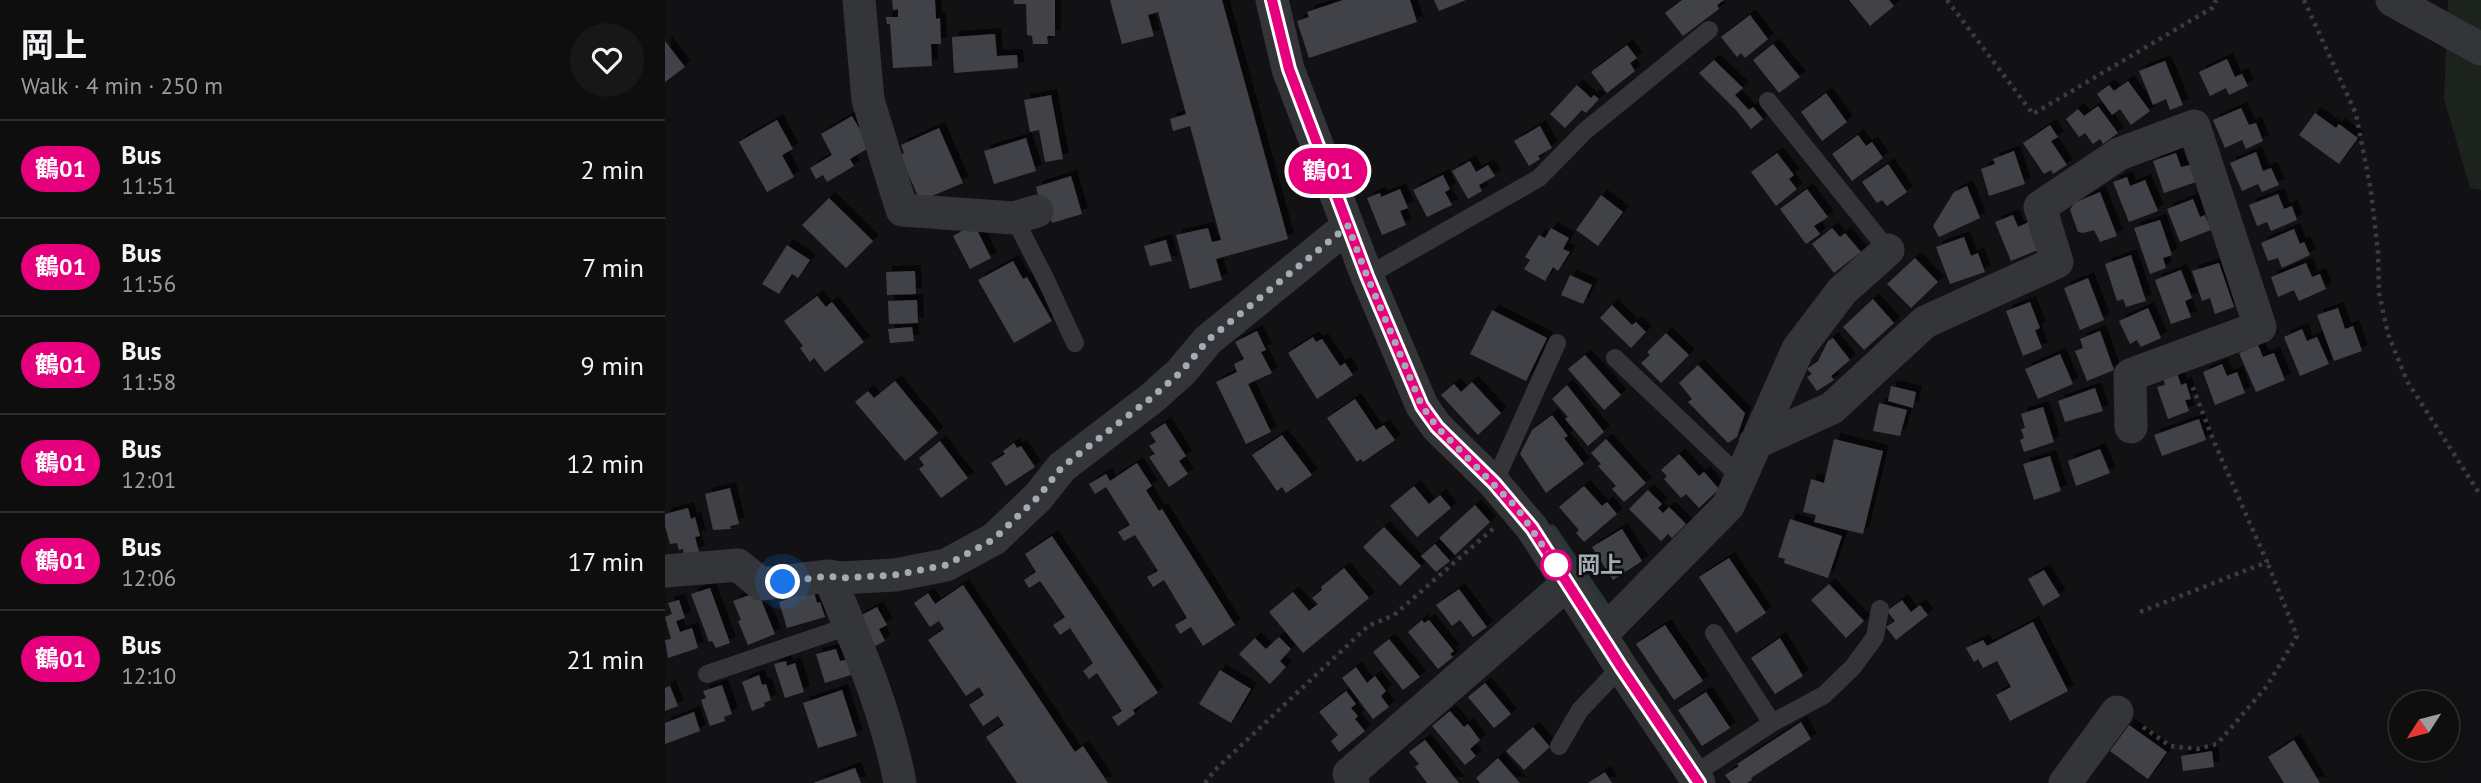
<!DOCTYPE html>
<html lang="en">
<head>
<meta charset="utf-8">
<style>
  :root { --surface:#0e0e0f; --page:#171718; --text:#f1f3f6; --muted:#9b9c9e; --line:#2e2e2f }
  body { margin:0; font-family:"PT Sans","Noto Sans JP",sans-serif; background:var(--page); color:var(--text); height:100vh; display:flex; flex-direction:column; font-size:26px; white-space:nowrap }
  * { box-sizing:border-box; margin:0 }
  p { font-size:23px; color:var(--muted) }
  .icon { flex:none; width:38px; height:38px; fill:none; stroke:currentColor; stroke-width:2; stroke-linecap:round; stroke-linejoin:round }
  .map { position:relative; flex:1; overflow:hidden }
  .drawer { display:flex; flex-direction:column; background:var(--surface); width:665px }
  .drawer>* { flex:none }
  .badge { padding:0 14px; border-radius:23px; font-size:24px; line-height:46px }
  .needle { width:46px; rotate:234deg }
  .fabs { position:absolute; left:1724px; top:691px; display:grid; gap:14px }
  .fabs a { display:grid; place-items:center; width:70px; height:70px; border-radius:50%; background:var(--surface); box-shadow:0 4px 18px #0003,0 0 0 2px var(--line); font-size:35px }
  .you { position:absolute; width:35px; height:35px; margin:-18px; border:5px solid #fff; border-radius:50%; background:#1a73e8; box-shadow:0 0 0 10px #1a73e833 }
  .map>.badge { position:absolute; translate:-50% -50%; box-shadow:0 0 0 4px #fff }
  .round { display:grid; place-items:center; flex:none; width:74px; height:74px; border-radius:37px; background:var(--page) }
  .headline { display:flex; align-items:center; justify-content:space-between; height:119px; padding:0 21px }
  h1 { font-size:33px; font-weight:700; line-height:52px }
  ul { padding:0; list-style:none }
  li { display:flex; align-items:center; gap:21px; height:98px; padding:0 21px; border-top:2px solid var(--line) }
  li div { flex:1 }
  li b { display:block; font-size:26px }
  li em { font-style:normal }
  li .badge { min-width:77px; font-weight:700; text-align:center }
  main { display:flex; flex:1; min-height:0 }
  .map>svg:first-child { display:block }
</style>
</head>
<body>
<main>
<section class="drawer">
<div class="headline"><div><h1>岡上</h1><p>Walk · 4 min · 250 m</p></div><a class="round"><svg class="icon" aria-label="heart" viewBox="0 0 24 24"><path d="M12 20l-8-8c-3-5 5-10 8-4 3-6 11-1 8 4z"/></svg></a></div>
<ul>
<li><span class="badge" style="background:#e6007e;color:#fff">鶴01</span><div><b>Bus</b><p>11:51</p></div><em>2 min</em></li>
<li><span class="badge" style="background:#e6007e;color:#fff">鶴01</span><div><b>Bus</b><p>11:56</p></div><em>7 min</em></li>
<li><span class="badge" style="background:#e6007e;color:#fff">鶴01</span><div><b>Bus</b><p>11:58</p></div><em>9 min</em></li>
<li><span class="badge" style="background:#e6007e;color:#fff">鶴01</span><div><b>Bus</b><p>12:01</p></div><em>12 min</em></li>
<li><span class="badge" style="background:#e6007e;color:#fff">鶴01</span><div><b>Bus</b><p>12:06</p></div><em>17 min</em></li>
<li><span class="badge" style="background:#e6007e;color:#fff">鶴01</span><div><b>Bus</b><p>12:10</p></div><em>21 min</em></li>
</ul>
</section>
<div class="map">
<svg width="1816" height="783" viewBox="0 0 1816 783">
  <defs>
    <filter id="shadow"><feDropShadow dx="6" dy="-6" stdDeviation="0" flood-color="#0009"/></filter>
  </defs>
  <rect width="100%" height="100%" fill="#121214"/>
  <!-- green -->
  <path fill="#1c231c" d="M1783,0H1816V190L1805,188L1779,99Z"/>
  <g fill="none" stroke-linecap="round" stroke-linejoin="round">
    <!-- stream -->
    <path stroke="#2a3539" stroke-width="9" d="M887,529L943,611"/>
  </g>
  <!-- building -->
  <path fill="#414247" filter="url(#shadow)" d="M227,0H270L271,19L275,18L276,44H266L267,66L228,68L225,24H222L221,17H233V9L228,10Z
    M349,0H390V36H382L383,44H368L367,36L362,35L361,4H349Z
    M445,0H557L623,239L551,259L557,280L525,289L511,235L543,228L547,242L556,240L525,126L508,131L505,119L521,114L493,12L483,15L489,36L457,44Z
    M678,0H745L752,22L644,58L632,21L644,17L642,12Z
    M769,0H801L774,11Z
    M1017,0H1059L1052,5L1054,9L1018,36L1000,13Z
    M1184,0H1224L1229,6L1205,26Z
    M1085,15L1103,39L1080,58L1076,53L1072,57L1056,37Z
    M330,34L332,56L352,55L353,68L289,73L287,37Z
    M0,41L20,67L0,82Z
    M1108,44L1135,77L1114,93L1088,60Z
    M962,45L972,58L965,63L970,71L942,93L926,72Z
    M1562,59L1570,77L1577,74L1583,86L1564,95L1561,88L1545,96L1534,72Z
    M1049,60L1078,88L1070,95L1084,110L1088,107L1098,119L1086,129L1071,110L1034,73Z
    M1500,61L1518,105L1505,110L1501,99L1488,105L1474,71Z
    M1463,81L1485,111L1466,125L1455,109L1447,115L1432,94L1444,85L1449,91Z
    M912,85L926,98L929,95L934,99L921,113L917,110L900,128L885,114Z
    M1161,93L1182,122L1157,141L1136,112Z
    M386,95L398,159L380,162L374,130L365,132L359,100Z
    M1433,106L1453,133L1438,144L1435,139L1428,144L1420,133L1414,137L1401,119L1413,109L1419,116Z
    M1576,108L1584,125L1591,123L1598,141L1581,149L1577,140L1560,148L1548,120Z
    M1650,113L1671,128L1674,124L1693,138L1674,164L1634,135Z
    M187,116L205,147L185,159L189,166L162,182L158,175L151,179L145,168L167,155L156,134Z
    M112,120L128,149L117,155L129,177L102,192L74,142Z
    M1385,125L1393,137L1386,141L1402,165L1388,174L1386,170L1379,174L1358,143Z
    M875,126L887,148L873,156L875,159L864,166L849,141Z
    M274,128L298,183L255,201L235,155L239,153L236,145Z
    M1193,135L1201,146L1207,142L1218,158L1187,181L1167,154Z
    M361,138L371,171L329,184L319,151Z
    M1349,151L1360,184L1324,196L1316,169L1330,164L1328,159Z
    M1591,152L1598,171L1606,168L1614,185L1597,192L1593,184L1577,191L1565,163Z
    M1112,153L1129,175L1124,179L1132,189L1111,206L1086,172Z
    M1511,153L1516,167L1525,165L1531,182L1499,193L1488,161Z
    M805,161L811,172L823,165L830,176L814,185L817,191L803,199L787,171Z
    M1223,164L1242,192L1222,206L1217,200L1212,203L1197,182Z
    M778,175L785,189L780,192L787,205L762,217L748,190Z
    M406,176L417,214L387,223L381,201L375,202L371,187Z
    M1462,177L1465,186L1480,180L1493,211L1464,222L1448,182Z
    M1302,186L1315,218L1274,237L1268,226L1289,192Z
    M735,189L743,208L735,211L741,225L717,235L702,198L715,193L716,197Z
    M1142,189L1163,217L1149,226L1155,234L1141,244L1115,209Z
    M1435,192L1452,236L1435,242L1429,230L1418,233L1413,232L1405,210L1409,203Z
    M1613,194L1619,209L1627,206L1632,220L1606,231L1602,222L1592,226L1584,205Z
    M936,195L958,212L933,246L911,230Z
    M164,198L208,241L181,268L137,225Z
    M1528,199L1535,217L1540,215L1546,230L1515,242L1502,209Z
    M1348,215L1353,227L1364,222L1375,249L1346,261L1330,222Z
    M1495,220L1507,255L1498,258L1501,268L1485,274L1469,228Z
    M309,224L326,258L305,269L288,236Z
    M886,228L904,238L898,249L905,252L893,271L888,267L880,281L859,269L865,260L860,257L874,235L880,238Z
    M1167,228L1175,237L1180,233L1196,252L1169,273L1147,244Z
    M1629,229L1635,244L1639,242L1645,255L1617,268L1613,258L1603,261L1596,243Z
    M1299,237L1306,256L1313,253L1320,272L1285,284L1271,247Z
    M501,240L507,261L485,266L479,246Z
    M122,245L145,260L133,278L127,274L114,294L97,284Z
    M1466,255L1481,301L1461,307L1458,299L1452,301L1440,264Z
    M1250,258L1273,282L1246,308L1222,284Z
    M348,261L358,279L362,277L387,321L349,343L313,280Z
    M1554,263L1569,307L1550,314L1545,298L1537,301L1527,271Z
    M1641,263L1647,277L1655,274L1661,289L1634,301L1629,290L1613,297L1606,277Z
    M1516,270L1527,298L1520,301L1526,317L1506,324L1490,280Z
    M250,271L251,294L222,295L221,272Z
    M905,275L927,285L918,304L896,295Z
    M1423,278L1439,320L1415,330L1399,288Z
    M152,296L161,307L167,302L199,342L160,372L149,358L145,362L135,348L138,346L119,321Z
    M1208,299L1229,323L1199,350L1178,327Z
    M252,300L253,323L224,324L223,301Z
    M1365,302L1375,328L1370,330L1377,348L1358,356L1341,311Z
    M947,305L967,325L971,322L981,332L966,348L935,318Z
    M1483,308L1496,338L1476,347L1472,340L1465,344L1454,321Z
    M1673,308L1680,329L1688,326L1697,351L1669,361L1652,315Z
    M827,310L882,338L861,381L805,354Z
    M247,327L249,341L225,343L223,329Z
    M1637,329L1642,341L1652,337L1664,364L1635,376L1619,337Z
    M592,331L601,350L596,352L607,373L583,384L606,432L581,444L551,382L572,372L569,364L579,359L570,342Z
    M1435,331L1449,370L1422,381L1410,351L1418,348L1415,339Z
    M1001,333L1024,355L996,383L976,363L985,355L982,352Z
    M648,337L651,342L657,339L675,366L680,363L688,375L652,399L623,353Z
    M1168,338L1185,360L1166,376L1169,380L1152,391L1142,377L1147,374L1142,369L1153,361L1163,341Z
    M1593,345L1598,357L1609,353L1620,380L1591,392L1574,353Z
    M1395,354L1408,384L1373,399L1360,369Z
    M920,355L956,395L939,410L903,369Z
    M1557,364L1562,376L1572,372L1580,393L1550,405L1538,372Z
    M1033,365L1080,413L1072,437L1063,443L1023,402L1027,399L1014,383Z
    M1512,373L1516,385L1521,383L1526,399L1520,400L1524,411L1503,419L1492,387L1500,385L1498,378Z
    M230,381L273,433L240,461L190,402L203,391L209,398Z
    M807,382L836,413L813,435L776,395L789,384L796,392Z
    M902,385L939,432L923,446L900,419L903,417L887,399Z
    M1226,386L1251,392L1248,408L1223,401Z
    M1430,388L1438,411L1400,422L1393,401Z
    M690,399L711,430L719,425L730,440L698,462L696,459L692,462L662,418Z
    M1214,403L1242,410L1235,436L1208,431Z
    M1378,407L1389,442L1359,452L1355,440L1359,438L1356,429L1360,428L1356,414Z
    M887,415L903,436L899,438L919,464L881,493L855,454L867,430Z
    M1534,419L1541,440L1497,456L1489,435Z
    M500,423L521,456L514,461L523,474L504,487L484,457L490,454L484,446L491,442L485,433Z
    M617,435L647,475L621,493L617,487L612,491L587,455Z
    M941,439L981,483L959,502L947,489L951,486L933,466L936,464L926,453Z
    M1169,439L1218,451L1198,534L1149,522L1151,515L1138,512L1146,479L1159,483Z
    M275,441L303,478L276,498L254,469L259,465L254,458Z
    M349,443L352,448L356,446L370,467L341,486L326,463L340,454L338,451Z
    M1435,449L1445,473L1411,486L1403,461Z
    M1014,454L1034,476L1039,472L1054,489L1034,508L1021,494L1016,498L999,479L1002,476L996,470Z
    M1385,456L1396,491L1369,500L1358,464Z
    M472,463L487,486L481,490L494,511L497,509L570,625L538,646L526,627L515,634L510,625L522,618L499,580L488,587L482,577L493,571L470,535L459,541L453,532L465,525L441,487L430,494L424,484L441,474L445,481Z
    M749,486L764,504L775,495L786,508L752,537L725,506Z
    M919,486L937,506L942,502L952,514L919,542L911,533L914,530L894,507Z
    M65,488L74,524L65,526L66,529L48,530L40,494Z
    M983,490L997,504L993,508L998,513L1004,507L1021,524L1007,538L1003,534L996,541L964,509Z
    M810,505L825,522L790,555L774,538Z
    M23,508L26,519L30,517L35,536L30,537L34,552L19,555L18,549L14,550L12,543L5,544L0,526V514Z
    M1125,519L1177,536L1163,578L1119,563L1120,559L1113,557Z
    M719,527L756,566L735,586L698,547Z
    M957,529L977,561L948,580L927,547Z
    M387,536L493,693L468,710L470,714L453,726L447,717L457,711L432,673L424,679L418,671L428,663L405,628L395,635L388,625L400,617L375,581L364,588L359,580L371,572L360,554Z
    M770,544L785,561L771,572L756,556Z
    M1064,558L1101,613L1071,633L1034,577Z
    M679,568L704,598L638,653L604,612L628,592L644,611L653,604L647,598L657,590L656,587Z
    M1379,570L1395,596L1378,606L1363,579Z
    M1164,584L1199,621L1181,638L1146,600Z
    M298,585L410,752L418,746L443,783H352L321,737L339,725L333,716L318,726L304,705L319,695L314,687L301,696L263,640L279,629L274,621L265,627L249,603L263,593L270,604Z
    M45,588L65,643L51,648L47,641L44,642L26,594Z
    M148,588L152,603L155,602L160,617L122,628L114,602L123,599L122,596Z
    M794,589L822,627L808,637L795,620L787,626L771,605Z
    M87,594L90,600L95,597L110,634L83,645L73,621L76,620L68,601Z
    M14,600L20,618L11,621L15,632L27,628L33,648L3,658L0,640L6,639L0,617L7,614L3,603Z
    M1237,600L1246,612L1255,605L1263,615L1231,640L1221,627L1230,621L1222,611Z
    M212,607L222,625L214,629L220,641L208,647L193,617Z
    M757,620L759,623L764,620L789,651L785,654L788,657L773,669L743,632Z
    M1368,622L1403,691L1345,721L1331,695L1346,687L1332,661L1318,668L1313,659L1309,662L1301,648L1318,640L1322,646Z
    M1000,625L1038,681L1009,700L971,644Z
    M614,637L626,649L615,661L621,667L605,684L574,654L590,638L601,649Z
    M1115,638L1138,676L1110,694L1086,658Z
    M724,639L755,677L738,690L708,652Z
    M171,649L175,661L181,660L186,675L160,683L151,654Z
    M121,661L122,666L130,663L139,692L120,698L109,664Z
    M691,667L702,683L710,676L721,691L716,696L724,707L708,719L677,678Z
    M555,670L586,689L566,723L534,704Z
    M94,675L97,685L101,684L106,700L99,703L100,706L87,711L77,682Z
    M820,683L846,714L829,728L803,697Z
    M57,685L67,714L59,717L60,721L45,726L36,700L41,698L38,691Z
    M5,686L13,706L0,711V688Z
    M177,690L192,736L153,748L138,703Z
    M681,691L691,704L686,708L693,716L690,719L700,731L674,752L666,741L673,735L654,712Z
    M1041,692L1065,728L1037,746L1013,710Z
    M785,711L799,727L803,724L815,740L805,749L811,756L800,765L767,726Z
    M29,712L35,731L0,744V723Z
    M1136,722L1146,739L1086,778L1087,780L1082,783H1066L1060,775L1074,766L1072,764Z
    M1464,725L1502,752L1483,779L1445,751Z
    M868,727L885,747L859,770L841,751Z
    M760,740L794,783H762L750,767L754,764L744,752Z
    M1629,740L1655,783H1619L1603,757Z
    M1547,751L1549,767L1518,771L1516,756Z
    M833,758L855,783H815L811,778Z
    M190,768L196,783H148Z
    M940,772L947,783H923Z"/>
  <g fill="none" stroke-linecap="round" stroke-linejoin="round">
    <!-- path -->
    <path stroke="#393c40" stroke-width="4.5" stroke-dasharray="3.5 5" stroke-linecap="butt" d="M1282,0L1368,114L1547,8L1551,0
      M1639,0L1691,114L1706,191L1713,252L1714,293L1723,334L1742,381L1816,496
      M1475,612L1602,562L1550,444L1526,383
      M1478,727L1505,746L1532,749L1552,744L1602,686L1632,636L1602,562
      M540,783L550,770L703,626L729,615L829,528"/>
    <!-- lane -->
    <path stroke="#333539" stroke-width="18" d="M1103,101L1223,250
      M349,218L380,278L410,343
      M702,276L874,178L920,131L1044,30
      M950,358L1074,476
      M829,483L892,343
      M42,674L184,626
      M1107,723L1159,695L1188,667L1210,637L1215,609
      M894,746L915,710L956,667
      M1022,779L1107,723L1049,633"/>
    <!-- street -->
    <path stroke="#333539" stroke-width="33" d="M194,0L203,100L237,210L349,218L372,211
      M607,0L623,69L702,276L757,406L772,427L829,483L867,528L956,667L1034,783
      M1727,0L1816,49
      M1090,443L1167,408L1260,322L1392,262L1375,207L1454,154L1529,126L1595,327L1465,375L1466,427
      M0,571L73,565L96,584L164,576L175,578L230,575L281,565L329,539L373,497L397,467L487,398L516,372L543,340L683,226
      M164,576C192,645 221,709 235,783
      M936,635L1063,506L1133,349L1177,291L1223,250
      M688,783L684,774L903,583
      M1400,783L1452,712"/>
  </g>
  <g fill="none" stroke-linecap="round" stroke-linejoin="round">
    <!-- line casing -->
    <g stroke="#fff" stroke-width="16">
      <path id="line" d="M607,0L624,69L702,276L757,406L772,427L829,483L867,528L956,667L1034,783"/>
    </g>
    <!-- line -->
    <use href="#line" stroke="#e6007e" stroke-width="10"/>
    <!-- walk -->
    <path stroke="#a3abb4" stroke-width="7" stroke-dasharray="0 12.6" d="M118,582L164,576L175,578L230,575L281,565L329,539L373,497L397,467L486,398L516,372L543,340L683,226L702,276L757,406L772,427L852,508L891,565"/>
  </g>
  <!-- markers -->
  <circle fill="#fff" stroke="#e6007e" stroke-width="3.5" cx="891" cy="565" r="14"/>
  <g text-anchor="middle" stroke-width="5" stroke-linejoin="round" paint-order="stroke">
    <!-- stop labels -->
    <g font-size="23" font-weight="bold" fill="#a3abb4" stroke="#0d0d0e" text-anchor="start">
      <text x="912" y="573">岡上</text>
    </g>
  </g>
</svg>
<div class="fabs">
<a><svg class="needle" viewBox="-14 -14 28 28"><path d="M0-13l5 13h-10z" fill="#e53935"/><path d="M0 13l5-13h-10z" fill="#9b9c9e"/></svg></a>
</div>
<div class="you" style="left:118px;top:582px"></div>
<b class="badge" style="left:663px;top:171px;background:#e6007e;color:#fff">鶴01</b>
</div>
</main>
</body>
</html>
